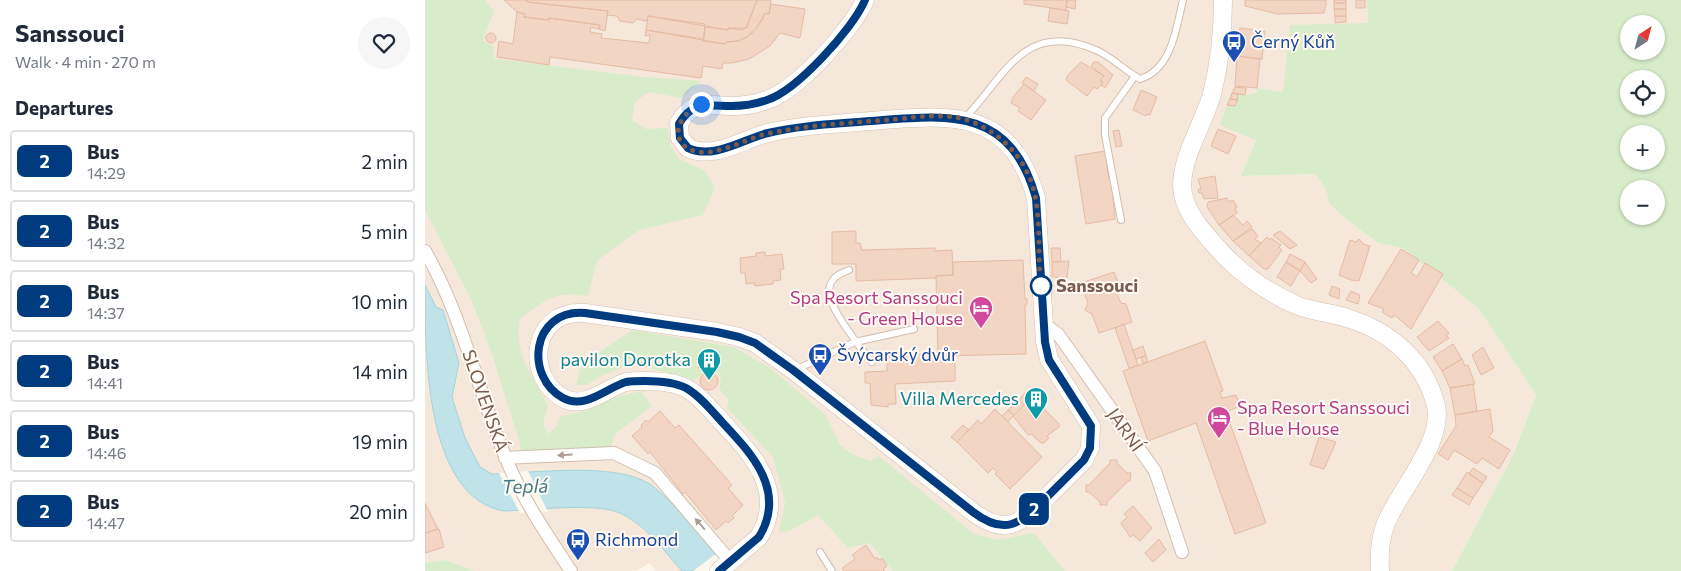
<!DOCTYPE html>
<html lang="en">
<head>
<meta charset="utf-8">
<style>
  :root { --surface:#fff; --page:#f6f6f7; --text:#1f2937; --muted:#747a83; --line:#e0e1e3 }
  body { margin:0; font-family:Commissioner,sans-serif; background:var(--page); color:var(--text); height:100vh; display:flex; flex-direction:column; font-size:19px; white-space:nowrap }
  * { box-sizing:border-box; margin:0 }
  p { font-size:16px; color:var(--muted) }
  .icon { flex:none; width:28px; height:28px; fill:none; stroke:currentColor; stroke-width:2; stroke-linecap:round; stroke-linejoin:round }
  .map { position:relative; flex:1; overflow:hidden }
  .side { display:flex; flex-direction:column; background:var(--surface); width:425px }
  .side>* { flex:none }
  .badge { padding:0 10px; border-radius:8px; font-size:18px; line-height:32px }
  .needle { width:32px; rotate:36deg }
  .tools { position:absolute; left:1195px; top:15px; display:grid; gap:10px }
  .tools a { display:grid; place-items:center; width:45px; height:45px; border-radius:50%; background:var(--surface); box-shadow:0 1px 4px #0004; font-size:25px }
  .you { position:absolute; width:25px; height:25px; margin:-12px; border:4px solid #fff; border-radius:50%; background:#1a73e8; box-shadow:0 0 0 8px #1a73e833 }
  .map>.badge { position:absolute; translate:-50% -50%; box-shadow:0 0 0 2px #fff }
  h2 { padding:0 15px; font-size:19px; line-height:45px }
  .round { display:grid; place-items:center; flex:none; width:52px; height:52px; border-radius:26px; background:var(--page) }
  .headline { display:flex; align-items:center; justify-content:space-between; height:85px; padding:0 15px }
  h1 { font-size:24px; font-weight:700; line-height:38px }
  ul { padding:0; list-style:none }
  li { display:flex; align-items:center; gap:15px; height:62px; margin:0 10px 8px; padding:0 5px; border:2px solid var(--line); border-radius:5px }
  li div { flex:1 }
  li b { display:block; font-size:19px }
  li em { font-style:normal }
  li .badge { min-width:55px; font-weight:700; text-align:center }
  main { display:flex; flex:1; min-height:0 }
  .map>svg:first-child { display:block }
</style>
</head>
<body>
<main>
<section class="side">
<div class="headline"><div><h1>Sanssouci</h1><p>Walk · 4 min · 270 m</p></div><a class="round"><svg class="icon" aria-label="heart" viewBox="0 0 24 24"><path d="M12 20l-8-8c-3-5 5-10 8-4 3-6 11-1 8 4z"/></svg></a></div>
<h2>Departures</h2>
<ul>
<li><span class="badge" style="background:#003b80;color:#fff">2</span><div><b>Bus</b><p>14:29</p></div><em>2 min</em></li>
<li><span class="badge" style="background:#003b80;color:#fff">2</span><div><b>Bus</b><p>14:32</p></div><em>5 min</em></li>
<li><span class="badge" style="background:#003b80;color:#fff">2</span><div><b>Bus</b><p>14:37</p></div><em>10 min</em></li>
<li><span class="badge" style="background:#003b80;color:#fff">2</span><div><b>Bus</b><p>14:41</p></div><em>14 min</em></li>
<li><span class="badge" style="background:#003b80;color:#fff">2</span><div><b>Bus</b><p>14:46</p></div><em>19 min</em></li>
<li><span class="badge" style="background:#003b80;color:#fff">2</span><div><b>Bus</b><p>14:47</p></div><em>20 min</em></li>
</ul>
</section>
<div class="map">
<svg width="1256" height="571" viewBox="0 0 1256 571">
  <rect width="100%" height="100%" fill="#fdf6ec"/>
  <!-- residential -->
  <path fill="#f5e8da" d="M0,0H942L943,23L858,92L833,88L832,93L820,95L831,140L816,176L890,174L900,187L904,203L917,216L953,243L978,248L1053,308L1111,395L1089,453L1027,571H231L225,563L211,571H51L20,560L0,563Z"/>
  <!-- green -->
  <path fill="#d8ecc9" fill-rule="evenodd" d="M0,0H60L69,11L58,41L68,46L70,59L219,77L276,81L256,98L224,92L210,102L207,120L221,129L243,128L246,147L254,159L279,170L290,187L278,215L214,230L172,261L163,296C126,292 124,298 95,319C88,353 108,376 123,406L118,423L123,434L131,427L135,417L164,410L181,400L216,391L227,406L190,434L185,449L98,454L67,354L46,299L0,210Z
    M942,0H1256V571H1027L1089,453L1111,395L1053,308L978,248L953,243L917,216L904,203L900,187L890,174L816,176L831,140L795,125L806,93L820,95L832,93V88L858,92L865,25L943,23ZM1204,24H1231V51H1204ZM1204,79H1231V106H1204ZM1204,134H1231V161H1204ZM1204,189H1231V216H1204Z
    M207,330L309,347L344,367L401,415L415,445L427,454L445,461L454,456L549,534L572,540L609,533L640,571H468L445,543L423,548L393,515L364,531L354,533L360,502L348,457L302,408L304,401L294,388L296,379L292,372H281L268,380L224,368L201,366L178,375L162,385H151L156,365Z
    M20,560L51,571H0V563Z"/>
  <!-- water -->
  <path fill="#bfe3e8" stroke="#a5d3da" d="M0,285L11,307L18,310L34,363L27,397L40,438L55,467L67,474C110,473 187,462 223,483C248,498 284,548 304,571H257C238,550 219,522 192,512C169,503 106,510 79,511C0,497 0,355 0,285Z"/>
  <!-- pier -->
  <path fill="#fdf6ec" d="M103,471L123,512L95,513L74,473Z
    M292,553L305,571H268Z"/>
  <!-- building -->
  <path fill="#f3d5c3" stroke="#e6bba3" d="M79,0H101L102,2L183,11L180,31L174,29L175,25L124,18V20L99,17L100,14L92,12Z
    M101,0H332L322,27L316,30L303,28V30L223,16L222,21L212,19L208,23L195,21L192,16L182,15L183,11L102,2Z
    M332,0H346L344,14L340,13L336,22L322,37L313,41L301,42L300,44L278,41L280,27L303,30V28H321Z
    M599,0H642L641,10L599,4Z
    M642,0H651L650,9L641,7Z
    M820,0H901V4L899,13L853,14L820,6Z
    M909,0H921V3H909Z
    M931,0H940V8H931Z
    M909,3H921V9H909Z
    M346,4L380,9L375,38L355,33L345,46L324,59L307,63H298L297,69L278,66L276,78L125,57L124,65L72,57L74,41L88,44L92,12L100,14L99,17L124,20V18L175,25L174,29L166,27L165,32L177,34L176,38L224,43L225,35L220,36L221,30L300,44L301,42L313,41L322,37L331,30L340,13L344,14Z
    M625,8L644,11L642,24L623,21Z
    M909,9H921V16H910Z
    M223,16L280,24L279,39L221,30Z
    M910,16H921V22L910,23Z
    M815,28L840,31L837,59L812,56Z
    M61 38a5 5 0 1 1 10 0a5 5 0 1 1-10 0Z
    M812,56L835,59L832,88L810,86Z
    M656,62L679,76L675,80L678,82L676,85L672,89L669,87L662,96L641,80L643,75Z
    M669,62H673L688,75L680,88L676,85L678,82L675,80L679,76L666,66Z
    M601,77L613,84L609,91L597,83Z
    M599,84L621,100L606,120L593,111L595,108L586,103L588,97Z
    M810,87L821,88L820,95L807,93Z
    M716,90L732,97L725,115L722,114L721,116L708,110Z
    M807,93L813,94L812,100L805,99Z
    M805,99L813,100L810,106L802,105Z
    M793,129L811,136L803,154L786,146Z
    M694,130L697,146L691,147L688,131Z
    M680,151L684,179L686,178L690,219L661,224L650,156Z
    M790,176L793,198L779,199L777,193H774L773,189H776L773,179Z
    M802,198L804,202L808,200L812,207L810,209L812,213L794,225L782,207L783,202Z
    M808,215L818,225L822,221L827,227L808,241L794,225Z
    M827,229L833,236L830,239L836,243L824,256L808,241Z
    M431,231V243H435L437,250L510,248V251L527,250L528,275L511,276V278L431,281V264H407V232Z
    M855,231L872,245L865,249L848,235Z
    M842,237L845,240L846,238L856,245L854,247L857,250L843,269H839L824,256Z
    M934,239L938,244L945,246L934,281L926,280L914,275L925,240L931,242Z
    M626,248H635L636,262H627Z
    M976,249L994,260L986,273L992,277L1000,263L1018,274L986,329L973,318L969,315L967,318L957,312L959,309L943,303Z
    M340,252L341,256L357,254L359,269H355L356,280L348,281V284L330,286L329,283L321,284L320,273H316L315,258L331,256V253Z
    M865,254L880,262L875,271L861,262Z
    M598,260L600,299H602V304L600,305L601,354L513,356L511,276L528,275V262Z
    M644,261L642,278L627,277V262Z
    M861,262L875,271L866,286L852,277Z
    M880,262L892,279L886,283L875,271Z
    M689,272L696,290L692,294L696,303L701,304L707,322L674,333L667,314L660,310L663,303L656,283Z
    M907,286L915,289L914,299L904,295Z
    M926,291L935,295L933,304L921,300Z
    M1013,321L1024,333L1021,335L1024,338L1004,351L992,337Z
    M699,324L713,365L704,368L690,328Z
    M780,341L798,391L795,392L797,398L811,395L815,406L801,412L841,523L810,534L771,423L723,441L698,371Z
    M1028,344L1037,359L1017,371L1008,357Z
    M718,346L721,356L711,359L708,350Z
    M1058,347L1069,368L1056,375L1047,355Z
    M513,353V356L530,355V381L470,384L471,404H463V407L446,405L445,383H440V372L462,371V355Z
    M721,356L723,362L718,364L716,357Z
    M1037,359L1040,366L1043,365L1050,384L1025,388L1017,371Z
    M275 381a9 9 0 1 1 18 0a9 9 0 1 1-18 0Z
    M1048,384L1052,411L1030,415L1025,388Z
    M600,393L607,397L599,405L594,400Z
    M607,397L634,424V427L622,436L624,438L619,443H616L606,434L603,435L588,416Z
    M594,400L599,405L589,415L583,410Z
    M570,409L617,457L585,489L570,474L572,472L568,468L563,473L532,442L553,420L556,424Z
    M1065,409L1068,431L1064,437L1085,450L1074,469L1057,458L1052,464L1029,450L1023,460L1013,454L1031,426L1030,415Z
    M583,410L589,415L583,422L577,416Z
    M235,411L250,428L254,425L307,485L303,488L318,505L307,516L309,518L303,523L301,521L291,530L260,492L258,494L225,452L223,454L207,436L217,427L216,425L221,420L223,422Z
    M538,425L544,430L532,442L526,437Z
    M894,437L911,442L899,469L885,465Z
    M685,460H692V463L702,473H706L705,481H703L682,502V505H675V502L664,492H661V485H664L685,463Z
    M1048,468L1062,477L1058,483L1044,474Z
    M1042,472L1058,483L1048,498L1032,488Z
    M1032,488L1048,498L1044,505L1027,495Z
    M0,503L13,529L0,533Z
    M708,506L727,528L715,541L708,535L705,537L696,523L702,517L699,514Z
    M14,529L19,547L0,553V533Z
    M734,539L741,550L728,562L720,553Z
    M441,545L450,559L452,557L454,560L457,558L462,566L458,569L460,571H419L417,568L430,559L427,555Z"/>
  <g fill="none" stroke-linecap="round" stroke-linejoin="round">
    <!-- lane casing -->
    <g stroke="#d1beb0" stroke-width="8">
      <path id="lane" d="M540,118C581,75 600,19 671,50C686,56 700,71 715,79C747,69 751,29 758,0
        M696,220L680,135V118L710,76
        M424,270C413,274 404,279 404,292C404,308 436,349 447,362
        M370,370L430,342L489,329
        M395,552L407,571"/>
    </g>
    <!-- street casing -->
    <g stroke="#d1beb0" stroke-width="14">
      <path id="street" d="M0,251C37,315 52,388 80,456C96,497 122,535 146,571
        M617,322L633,334L730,471L757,552
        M80,458L189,453L230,473L306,562"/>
    </g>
    <!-- secondary casing -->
    <g stroke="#d6c0b0" stroke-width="19">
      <path id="secondary" d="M798,0C798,32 795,62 787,94C779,124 752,163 758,194C762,213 775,228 787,242C812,271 836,289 871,305C887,312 905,312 922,318C965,331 1000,361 1011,406C1019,442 974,491 961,523C955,538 954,555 955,571
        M294,571L334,537C362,491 327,454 297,422C286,410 275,396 261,388C249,382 233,381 220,381C214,381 207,381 201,382C181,388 160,410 138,398C100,378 105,309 160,313L292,332L314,337L330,343L368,370L548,512C581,537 595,523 620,499C633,486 646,473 659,460L665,448L666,426L624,359L620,342L611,198C585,106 523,115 446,121C412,124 376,125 343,133C318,139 289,160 263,148L255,138L254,123C269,98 283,106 307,106C319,106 331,104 342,100C371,91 428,29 440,0"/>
    </g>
    <!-- lane -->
    <use href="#lane" stroke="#fff" stroke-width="6"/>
    <!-- street -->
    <use href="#street" stroke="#fff" stroke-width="12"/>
    <!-- secondary -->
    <use href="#secondary" stroke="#fff" stroke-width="18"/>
  </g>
  <!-- one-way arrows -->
  <defs><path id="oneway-solid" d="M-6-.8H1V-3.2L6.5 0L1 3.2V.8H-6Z" transform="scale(1.25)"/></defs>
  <g fill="#af9d94">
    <use href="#oneway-solid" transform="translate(140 455) rotate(177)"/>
    <use href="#oneway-solid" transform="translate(275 524) rotate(-131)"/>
  </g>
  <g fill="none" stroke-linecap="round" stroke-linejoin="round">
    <!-- line casing -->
    <g stroke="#fff" stroke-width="11">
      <path id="line" d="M294,571L334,537C362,491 327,454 297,422C286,410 275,396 261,388C249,382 233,381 220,381C214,381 207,381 201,382C181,388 160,410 138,398C100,378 105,309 160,313L292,332L314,337L330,343L368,370L548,512C581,537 595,523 620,499C633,486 646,473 659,460L665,448L666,426L624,360L620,342L611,198C585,106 523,115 446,121C412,124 376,125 343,133C318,139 289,160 263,148L255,138L254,124C267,100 284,106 307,106C319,106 331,104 342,100C371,91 428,29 440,0"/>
    </g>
    <!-- line -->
    <use href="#line" stroke="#003b80" stroke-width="8"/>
    <!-- walk -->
    <path stroke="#7a5c4d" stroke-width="5" stroke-dasharray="0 9" d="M276,104C256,112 240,141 269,151C290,158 323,137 345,133C384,125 423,123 462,120C487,118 518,112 542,120C572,130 597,154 607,184C617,216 612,253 616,286"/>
  </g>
  <!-- icons -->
  <defs>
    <g id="bus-pin" transform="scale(1.25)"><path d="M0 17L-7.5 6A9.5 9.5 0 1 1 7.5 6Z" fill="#1a4fb4" stroke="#fffaf3"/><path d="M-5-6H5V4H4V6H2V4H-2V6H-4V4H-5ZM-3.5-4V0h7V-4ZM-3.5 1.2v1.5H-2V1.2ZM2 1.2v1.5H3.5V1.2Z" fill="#fff"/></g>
    <g id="hotel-pin" transform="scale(1.25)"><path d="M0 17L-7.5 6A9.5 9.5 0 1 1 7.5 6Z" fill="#d1479c" stroke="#fffaf3"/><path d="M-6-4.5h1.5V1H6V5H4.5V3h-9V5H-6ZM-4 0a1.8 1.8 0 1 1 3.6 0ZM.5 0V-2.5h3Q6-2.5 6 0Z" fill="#fff"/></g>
    <g id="building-pin" transform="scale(1.25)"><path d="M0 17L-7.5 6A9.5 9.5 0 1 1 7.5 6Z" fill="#0f9aa8" stroke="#fffaf3"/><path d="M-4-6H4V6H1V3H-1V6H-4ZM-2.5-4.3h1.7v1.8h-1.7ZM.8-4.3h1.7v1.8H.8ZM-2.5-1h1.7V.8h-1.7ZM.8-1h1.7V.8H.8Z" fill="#fff"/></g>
  </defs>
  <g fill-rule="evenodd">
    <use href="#bus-pin" x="809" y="42"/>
    <use href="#hotel-pin" x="556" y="308"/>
    <use href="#bus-pin" x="395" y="355"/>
    <use href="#building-pin" x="284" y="360"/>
    <use href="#building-pin" x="611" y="399"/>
    <use href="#hotel-pin" x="794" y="418"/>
    <use href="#bus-pin" x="153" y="540"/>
  </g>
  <!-- markers -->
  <circle fill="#fff" stroke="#003b80" stroke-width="2.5" cx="616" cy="286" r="10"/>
  <g text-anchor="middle" stroke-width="4" stroke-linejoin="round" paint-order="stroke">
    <!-- transit labels -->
    <g font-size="18" fill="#164399" stroke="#fffaf3" text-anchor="start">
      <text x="826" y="48">Černý Kůň</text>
      <text x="412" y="361">Švýcarský dvůr</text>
      <text x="170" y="546">Richmond</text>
    </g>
    <!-- stop labels -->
    <g font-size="18" font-weight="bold" fill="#7a5c4d" stroke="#fffaf3" text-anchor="start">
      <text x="631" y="292">Sanssouci</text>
    </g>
    <!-- hotel labels -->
    <g font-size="18" fill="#b23c85" stroke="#fffaf3" text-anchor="end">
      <text x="538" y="304">Spa Resort Sanssouci<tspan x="538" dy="21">- Green House</tspan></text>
      <text x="812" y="414" text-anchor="start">Spa Resort Sanssouci<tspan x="812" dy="21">- Blue House</tspan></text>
    </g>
    <!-- culture labels -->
    <g font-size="18" fill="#0d838f" stroke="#fffaf3" text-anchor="end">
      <text x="266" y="366">pavilon Dorotka</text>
      <text x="594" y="405">Villa Mercedes</text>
    </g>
    <!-- street labels -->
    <g font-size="18" fill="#7a5c4d" stroke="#fffaf3">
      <text transform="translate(60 401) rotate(71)" y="6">SLOVENSKÁ</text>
      <text transform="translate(700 430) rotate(55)" y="6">JARNÍ</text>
    </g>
    <!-- water labels -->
    <g font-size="19" font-style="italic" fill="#437c86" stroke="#fffaf3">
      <text transform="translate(100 486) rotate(-1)" y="7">Teplá</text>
    </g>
  </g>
</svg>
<div class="tools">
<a><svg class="needle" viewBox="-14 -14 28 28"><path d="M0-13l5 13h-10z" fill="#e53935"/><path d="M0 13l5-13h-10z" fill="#747a83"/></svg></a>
<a><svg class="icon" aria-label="locate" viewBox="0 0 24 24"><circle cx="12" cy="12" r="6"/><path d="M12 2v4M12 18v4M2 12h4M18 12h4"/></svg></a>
<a>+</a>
<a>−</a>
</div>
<div class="you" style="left:276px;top:104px"></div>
<b class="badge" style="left:609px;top:509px;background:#003b80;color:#fff">2</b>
</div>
</main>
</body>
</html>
